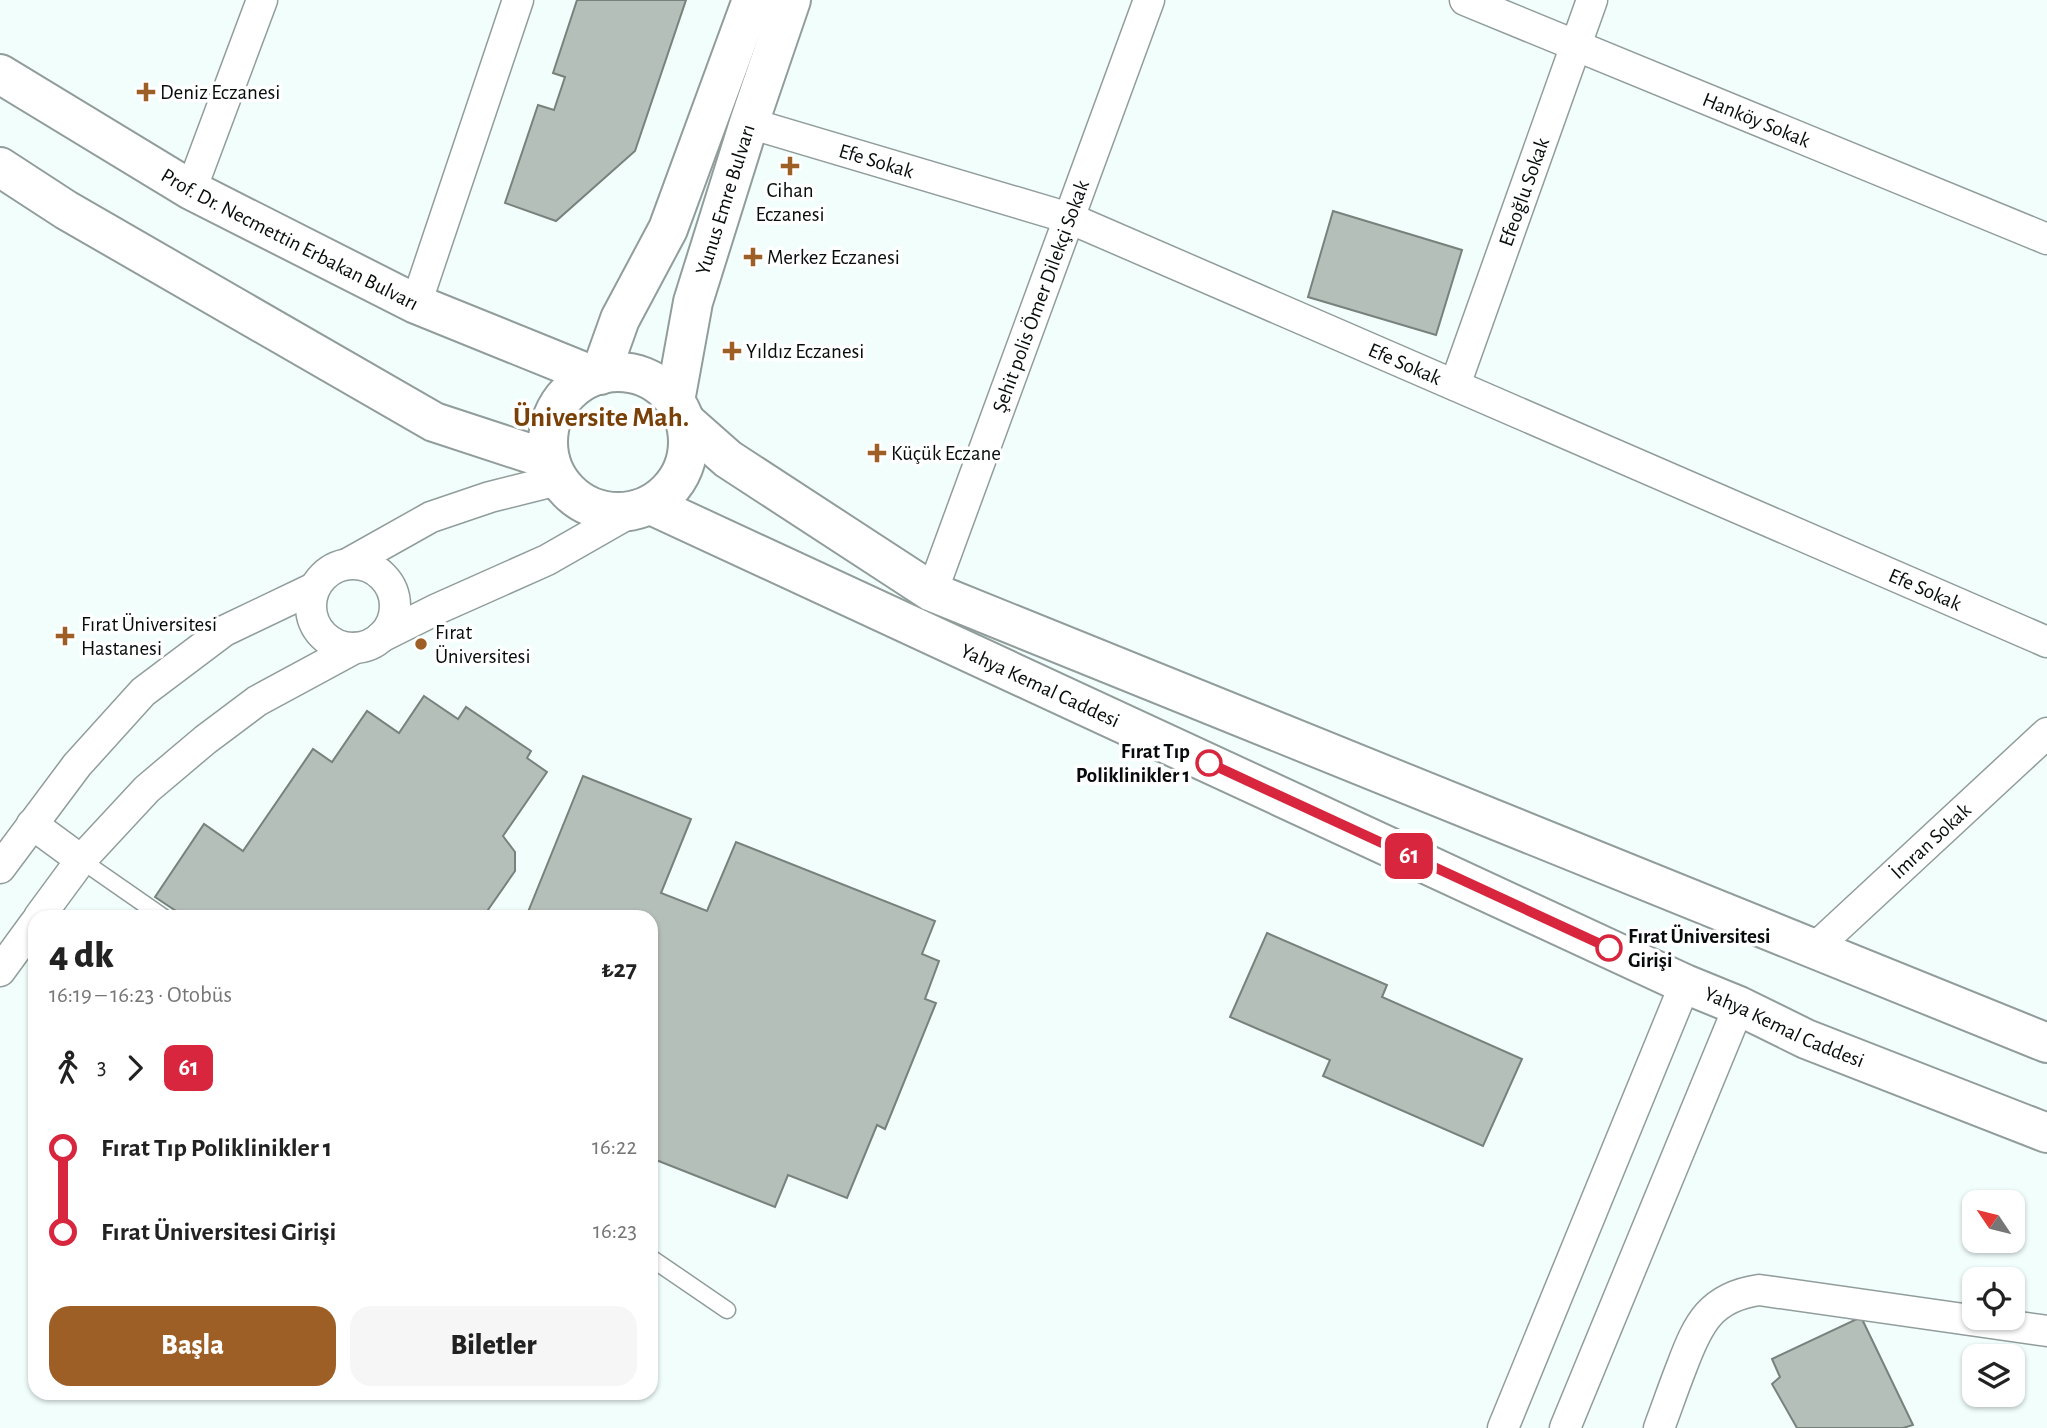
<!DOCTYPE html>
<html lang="tr">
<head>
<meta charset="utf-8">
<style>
  :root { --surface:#fff; --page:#f6f6f6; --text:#222; --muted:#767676; --accent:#9e5f27 }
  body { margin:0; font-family:"Alegreya Sans",sans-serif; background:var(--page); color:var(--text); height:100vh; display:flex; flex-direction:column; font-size:26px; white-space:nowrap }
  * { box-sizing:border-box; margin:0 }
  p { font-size:23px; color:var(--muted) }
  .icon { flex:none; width:38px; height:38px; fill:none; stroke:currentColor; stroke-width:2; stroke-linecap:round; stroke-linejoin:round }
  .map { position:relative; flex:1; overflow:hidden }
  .side { position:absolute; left:28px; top:910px; width:630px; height:490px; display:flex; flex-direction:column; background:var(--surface); border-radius:21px; box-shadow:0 2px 5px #0004 }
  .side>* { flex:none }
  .badge { padding:0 14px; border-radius:10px; font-size:24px; line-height:46px }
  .needle { width:46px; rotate:305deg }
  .buttons { position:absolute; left:1962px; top:1190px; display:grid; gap:14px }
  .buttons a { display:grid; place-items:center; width:63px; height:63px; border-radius:14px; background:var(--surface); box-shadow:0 2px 5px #0004; font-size:35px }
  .map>.badge { position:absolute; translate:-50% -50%; box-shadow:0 0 0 4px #fff }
  .legs { display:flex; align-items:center; gap:10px; height:77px; padding:0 21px; font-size:23px }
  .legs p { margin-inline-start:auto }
  .summary { display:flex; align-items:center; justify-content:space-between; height:119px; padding:0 21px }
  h1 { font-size:38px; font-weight:800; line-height:52px }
  .button { display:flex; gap:14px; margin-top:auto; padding:14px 21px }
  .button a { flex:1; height:80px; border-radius:21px; background:var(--accent); color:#fff; font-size:28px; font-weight:800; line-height:80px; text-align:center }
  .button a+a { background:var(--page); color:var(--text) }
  ul { padding:0 21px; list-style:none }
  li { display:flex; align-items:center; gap:24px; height:84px; font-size:26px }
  li i { display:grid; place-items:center; width:10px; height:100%; margin:0 9px; background:currentColor }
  li i::after { content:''; width:18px; height:18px; margin:-9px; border:5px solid; border-radius:50%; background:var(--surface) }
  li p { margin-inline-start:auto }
  li:first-child i { background:linear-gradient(#0000 50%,currentColor 0) }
  li:last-child i { background:linear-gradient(currentColor 50%,#0000 0) }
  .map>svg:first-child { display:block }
</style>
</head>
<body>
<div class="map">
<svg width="2047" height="1428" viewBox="0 0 2047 1428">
  <rect width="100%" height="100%" fill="#f1fefc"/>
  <!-- building -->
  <path fill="#b5bfb9" stroke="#78817c" stroke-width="2" d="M577,0H686L635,151L556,221L505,203L538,105L554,110L565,77L553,73Z
    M1333,211L1462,250L1436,335L1308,297Z
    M424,696L458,719L466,707L531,751L527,758L547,772L503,836L515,852V871L483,917H185L155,897L204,824L243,851L313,749L332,762L367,711L399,733Z
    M583,776L691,819L661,893L707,911L736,842L935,921L922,954L939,961L925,999L936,1003L885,1129L877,1125L847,1198L788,1175L775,1207L651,1158V917H526Z
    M1267,933L1387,985L1382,997L1522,1059L1483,1146L1323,1076L1330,1060L1230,1017Z
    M1861,1317L1913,1425L1903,1428H1797L1772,1384L1780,1377L1772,1359Z"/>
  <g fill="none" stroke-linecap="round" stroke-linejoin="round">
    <!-- service casing -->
    <g stroke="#919d9b" stroke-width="19">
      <path id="service" d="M81,860L163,917
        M651,1258L727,1310"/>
    </g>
    <!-- minor casing -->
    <g stroke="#919d9b" stroke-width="33">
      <g id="minor">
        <path id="s1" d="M1465,0L2047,239"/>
        <path id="s2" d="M749,123L1069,218L2047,642"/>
        <path d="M191,190L262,0"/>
        <path d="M416,304L518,0"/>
        <path id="s3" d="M1455,385L1592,0"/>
        <path d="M349,563L431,517L490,497L558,480"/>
        <circle cx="353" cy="606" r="42"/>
        <path id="s4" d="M932,592L1149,0"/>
        <path d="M381,637L437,609L547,560L631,512"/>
        <path d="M32,824L81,860"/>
        <path d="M0,868L77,765L143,692L224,631L314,588"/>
        <path d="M39,917L81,860L147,789L205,740L257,701L355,648"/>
        <path id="s5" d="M1814,949L2047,733"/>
        <path d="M0,971L35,923"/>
        <path d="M1503,1428L1685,984"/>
        <path d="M1565,1428L1739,1006"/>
        <path d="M1659,1428C1667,1407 1674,1386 1682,1366C1698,1323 1711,1297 1759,1290L2047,1331"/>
      </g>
    </g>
    <!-- secondary casing -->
    <g stroke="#919d9b" stroke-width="42">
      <g id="secondary">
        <path id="s6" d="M0,74L191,190L416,304L594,376"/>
        <path d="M0,167L66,210L434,422L550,460"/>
      </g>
    </g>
    <!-- primary casing -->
    <g stroke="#919d9b" stroke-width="42">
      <g id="primary">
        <circle cx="618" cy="442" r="70"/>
        <path d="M600,375L620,319L668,229L752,0"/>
        <path id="s7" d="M675,401L693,302L749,123L791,0"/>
        <path d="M685,421L728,459L932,592L2047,1043"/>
        <path id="s8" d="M651,505L1685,984L1739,1006L1806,1039L2047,1133"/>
      </g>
    </g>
    <!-- service -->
    <use href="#service" stroke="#fff" stroke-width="16"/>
    <!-- minor -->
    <use href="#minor" stroke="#fff" stroke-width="30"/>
    <!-- secondary -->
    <use href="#secondary" stroke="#fff" stroke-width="38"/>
    <!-- primary -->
    <use href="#primary" stroke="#fff" stroke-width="38"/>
  </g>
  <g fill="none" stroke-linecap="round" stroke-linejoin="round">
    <!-- line-1 casing -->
    <g stroke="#fff" stroke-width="16">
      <path id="line-1" d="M1209,763L1609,948"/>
    </g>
    <!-- line-1 -->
    <use href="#line-1" stroke="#d7263d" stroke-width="10"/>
  </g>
  <!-- markers -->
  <g fill="#9e5f27" stroke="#fff" stroke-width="2.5">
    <path d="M142.5 81.5h7v7h7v7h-7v7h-7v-7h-7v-7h7z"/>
    <path d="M786.5 155.5h7v7h7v7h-7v7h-7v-7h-7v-7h7z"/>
    <path d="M749.5 246.5h7v7h7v7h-7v7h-7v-7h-7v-7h7z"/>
    <path d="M728.5 340.5h7v7h7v7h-7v7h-7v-7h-7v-7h7z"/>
    <path d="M873.5 442.5h7v7h7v7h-7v7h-7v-7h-7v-7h7z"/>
    <path d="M61.5 625.5h7v7h7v7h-7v7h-7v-7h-7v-7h7z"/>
    <circle cx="421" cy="644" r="7"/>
  </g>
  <g fill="#fff" stroke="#d7263d" stroke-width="3.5">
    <circle cx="1209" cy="763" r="12"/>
    <circle cx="1609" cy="948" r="12"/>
  </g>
  <g text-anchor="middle" stroke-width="7" stroke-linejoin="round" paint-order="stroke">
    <!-- poi labels -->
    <g font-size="21" fill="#080c0c" stroke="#fff" text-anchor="start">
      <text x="160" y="99">Deniz Eczanesi</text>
      <text x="790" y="197" text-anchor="middle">Cihan<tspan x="790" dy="24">Eczanesi</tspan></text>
      <text x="767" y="264">Merkez Eczanesi</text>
      <text x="746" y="358">Yıldız Eczanesi</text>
      <text x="891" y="460">Küçük Eczane</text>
      <text x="81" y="631">Fırat Üniversitesi<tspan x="81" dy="24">Hastanesi</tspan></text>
      <text x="435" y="639">Fırat<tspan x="435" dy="24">Üniversitesi</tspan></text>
    </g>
    <!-- street labels -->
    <g font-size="21" fill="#080c0c" stroke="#fff">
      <text dy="7" stroke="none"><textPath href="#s1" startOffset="315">Hanköy Sokak</textPath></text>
      <text dy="7" stroke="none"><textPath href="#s2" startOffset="133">Efe Sokak</textPath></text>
      <text dy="7" stroke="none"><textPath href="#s3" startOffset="205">Efeoğlu Sokak</textPath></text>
      <text dy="7" stroke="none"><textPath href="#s7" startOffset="208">Yunus Emre Bulvarı</textPath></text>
      <text dy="7" stroke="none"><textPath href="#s6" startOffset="334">Prof. Dr. Necmettin Erbakan Bulvarı</textPath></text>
      <text dy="7" stroke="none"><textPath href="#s4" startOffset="315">Şehit polis Ömer Dilekçi Sokak</textPath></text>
      <text dy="7" stroke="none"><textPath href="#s2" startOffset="700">Efe Sokak</textPath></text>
      <text dy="7" stroke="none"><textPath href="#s2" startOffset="1267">Efe Sokak</textPath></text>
      <text dy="7" stroke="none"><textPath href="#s8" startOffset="429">Yahya Kemal Caddesi</textPath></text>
      <text dy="7" stroke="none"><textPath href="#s5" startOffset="159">İmran Sokak</textPath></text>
      <text dy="7" stroke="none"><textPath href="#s8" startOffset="1248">Yahya Kemal Caddesi</textPath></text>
    </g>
    <!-- stop labels -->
    <g font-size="21" font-weight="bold" fill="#080c0c" stroke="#fff" text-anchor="end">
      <text x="1190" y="758">Fırat Tıp<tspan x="1190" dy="24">Poliklinikler 1</tspan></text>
      <text x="1628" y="943" text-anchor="start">Fırat Üniversitesi<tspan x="1628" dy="24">Girişi</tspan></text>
    </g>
    <!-- district labels -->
    <g font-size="28" font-weight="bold" fill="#794108" stroke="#fff">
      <text x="601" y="426">Üniversite Mah.</text>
    </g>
  </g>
</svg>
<div class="buttons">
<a><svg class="needle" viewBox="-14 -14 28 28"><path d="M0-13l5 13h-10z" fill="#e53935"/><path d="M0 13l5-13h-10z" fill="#767676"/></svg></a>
<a><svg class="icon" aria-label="locate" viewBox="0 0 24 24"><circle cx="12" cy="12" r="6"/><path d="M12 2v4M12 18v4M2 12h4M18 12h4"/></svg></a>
<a><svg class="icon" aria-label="layers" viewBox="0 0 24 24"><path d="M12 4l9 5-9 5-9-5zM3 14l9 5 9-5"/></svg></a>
</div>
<b class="badge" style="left:1409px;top:856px;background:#d7263d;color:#fff">61</b>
<section class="side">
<div class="summary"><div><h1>4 dk</h1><p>16:19 – 16:23 · Otobüs</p></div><b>₺27</b></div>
<div class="legs"><svg class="icon" aria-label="walk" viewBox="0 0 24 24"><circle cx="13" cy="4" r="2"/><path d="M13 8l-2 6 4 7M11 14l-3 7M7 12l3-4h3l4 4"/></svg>3<svg class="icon" aria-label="forward" viewBox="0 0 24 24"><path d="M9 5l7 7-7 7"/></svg><b class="badge" style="background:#d7263d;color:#fff">61</b></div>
<ul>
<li><i style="color:#d7263d"></i><b>Fırat Tıp Poliklinikler 1</b><p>16:22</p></li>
<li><i style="color:#d7263d"></i><b>Fırat Üniversitesi Girişi</b><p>16:23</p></li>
</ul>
<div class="button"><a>Başla</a><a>Biletler</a></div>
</section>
</div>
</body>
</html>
